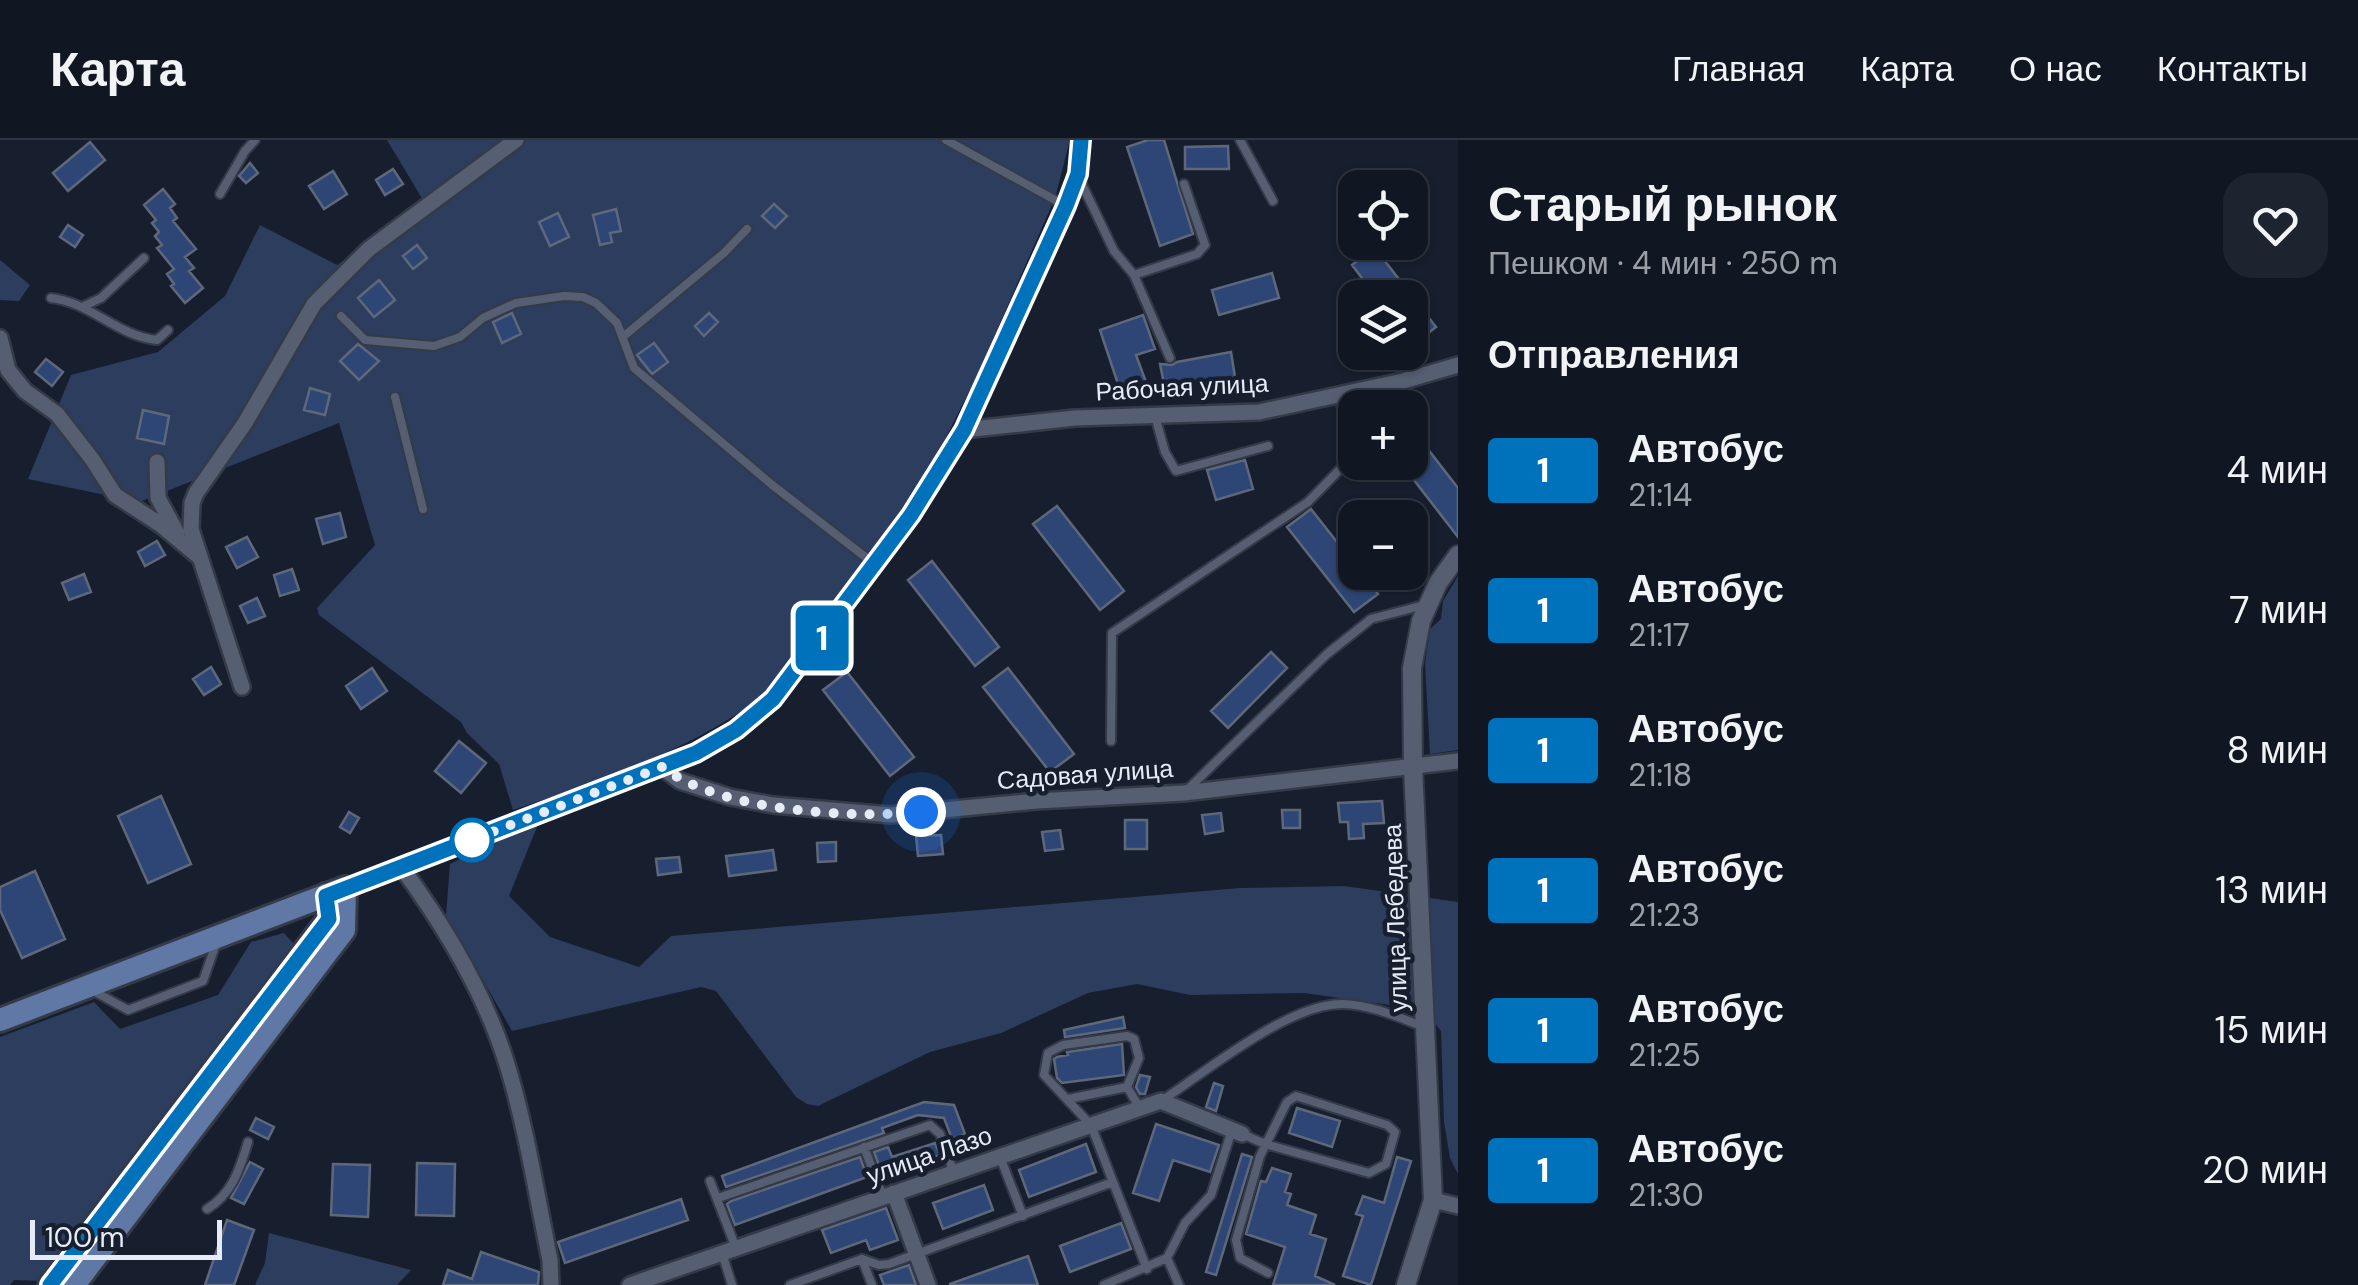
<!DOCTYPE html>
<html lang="ru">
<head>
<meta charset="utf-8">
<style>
  :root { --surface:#111722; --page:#1e242f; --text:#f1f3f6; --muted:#9c9fa5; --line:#303640 }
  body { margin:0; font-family:"DM Sans",sans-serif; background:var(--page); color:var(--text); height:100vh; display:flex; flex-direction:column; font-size:38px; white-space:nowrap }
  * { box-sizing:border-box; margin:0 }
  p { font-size:32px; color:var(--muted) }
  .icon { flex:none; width:55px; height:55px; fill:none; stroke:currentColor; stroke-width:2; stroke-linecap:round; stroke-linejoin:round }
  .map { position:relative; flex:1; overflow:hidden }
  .panel { display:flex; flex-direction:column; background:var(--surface); width:900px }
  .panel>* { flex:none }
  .badge { padding:0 20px; border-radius:8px; font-size:35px; line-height:65px }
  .fabs { position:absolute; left:1338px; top:30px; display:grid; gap:20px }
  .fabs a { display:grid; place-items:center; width:90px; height:90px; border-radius:20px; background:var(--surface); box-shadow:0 2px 8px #0004,0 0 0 2px var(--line); font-size:50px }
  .scale { position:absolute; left:30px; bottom:25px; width:192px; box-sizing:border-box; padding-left:10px; border:5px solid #e6ecf7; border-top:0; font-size:28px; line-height:35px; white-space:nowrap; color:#e6ecf7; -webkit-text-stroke:8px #171f2e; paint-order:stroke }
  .you { position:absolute; width:50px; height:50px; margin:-25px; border:8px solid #fff; border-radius:50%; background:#1a73e8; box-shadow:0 0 0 15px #1a73e833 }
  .map>.badge { position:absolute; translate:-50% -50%; box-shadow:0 0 0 5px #fff }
  h2 { padding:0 30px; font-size:38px; line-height:90px }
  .round { display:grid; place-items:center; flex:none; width:105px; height:105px; border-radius:30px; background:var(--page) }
  .summary { display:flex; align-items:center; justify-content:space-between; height:170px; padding:0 30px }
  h1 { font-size:48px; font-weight:600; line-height:75px }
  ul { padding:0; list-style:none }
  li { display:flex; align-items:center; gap:30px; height:140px; padding:0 30px }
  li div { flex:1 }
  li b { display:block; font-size:38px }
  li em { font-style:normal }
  li .badge { min-width:110px; font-weight:700; text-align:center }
  header { display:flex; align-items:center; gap:60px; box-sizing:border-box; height:140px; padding:0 50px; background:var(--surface); border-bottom:2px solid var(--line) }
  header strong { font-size:48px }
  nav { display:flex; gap:55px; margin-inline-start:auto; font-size:35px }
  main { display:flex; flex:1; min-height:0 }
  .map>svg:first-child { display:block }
</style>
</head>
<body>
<header>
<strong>Карта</strong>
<nav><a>Главная</a><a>Карта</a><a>О нас</a><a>Контакты</a></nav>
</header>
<main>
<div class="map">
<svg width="1458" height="1145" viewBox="0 0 1458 1145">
  <rect width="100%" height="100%" fill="#171f2e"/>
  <!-- green -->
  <path fill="#2c3d5d" d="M387,0H1070L1055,58L976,238L924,341L769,552C694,609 601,641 513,670L499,624L467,593L461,582L319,475L317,468L375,405L339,283L139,362L28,339L71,235L158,212L225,156L260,85L337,125L426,65Z
    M0,120L30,145L19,161L0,160Z
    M1458,436V610L1430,614L1425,524L1430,489L1441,479L1443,461Z
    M539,682L509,756L550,797L639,827L671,796L1240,748L1344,746L1458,762V1034L1450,1018L1444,982L1441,891L1430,877L1390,865L1304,853L1190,855L1137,844L1088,853L1001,893L930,912L818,966L807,964L796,957L716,851L701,847L512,891L446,775L450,724L468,715L478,720L486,714L485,705Z
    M284,793L295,805L289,819L41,1141L14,1140L10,1145H0V897L94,862L120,889L218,855L251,802Z
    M269,1093L411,1130L397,1145H255L265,1123Z"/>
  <!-- building -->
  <path fill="#2d4676" stroke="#5e687a" stroke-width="2.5" d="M1148,0H1164L1193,94L1160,106L1127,7Z
    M90,2L105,20L68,51L53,33Z
    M1228,6L1229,29H1185V7Z
    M250,23L258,33L246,43L239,36Z
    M393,29L403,44L385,55L376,40Z
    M333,31L347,54L324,69L309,46Z
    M163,49L175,64L170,68L177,78L173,81L196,109L185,117L194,128L189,131L203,148L185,163L171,146L174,144L167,134L174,129L157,108L162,105L155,96L159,92L152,83L156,80L144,65Z
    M774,64L787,76L775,88L762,76Z
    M616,69L621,91L610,93L612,102L600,105L593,75Z
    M558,73L569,97L550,106L539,82Z
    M68,85L83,95L75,107L60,97Z
    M417,105L427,118L413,129L403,116Z
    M1374,107L1436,187L1410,207V158H1377L1352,125Z
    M1272,133L1279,158L1219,175L1212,150Z
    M379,140L395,160L374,177L358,158Z
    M512,173L521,194L502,203L493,182Z
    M709,173L718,182L704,196L695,186Z
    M1143,175L1155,209L1136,215L1146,242L1120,250L1100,190Z
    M654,203L668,222L652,234L637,215Z
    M358,204L379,221L359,240L340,221Z
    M1231,212L1235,237L1165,249L1160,224L1172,225L1177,222Z
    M46,219L63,232L52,246L35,232Z
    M310,248L330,254L325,275L304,270Z
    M143,270L169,276L164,304L137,298Z
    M1410,286L1458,348V397L1400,322H1410Z
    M1245,320L1253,349L1216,360L1207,330Z
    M1057,366L1124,451L1100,470L1033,384Z
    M1311,369L1355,425V432H1361L1378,454L1354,472L1287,387Z
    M340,373L346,397L323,404L316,379Z
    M247,397L258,417L237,428L226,407Z
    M157,401L165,415L145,426L138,412Z
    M932,421L999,507L975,526L908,440Z
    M292,429L299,450L280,456L274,435Z
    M84,434L91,452L69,460L62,443Z
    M257,458L265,476L248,483L240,466Z
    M1271,512L1287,528L1228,588L1211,571Z
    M211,527L221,544L204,555L193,539Z
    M372,528L387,551L361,569L346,546Z
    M1008,528L1074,614L1050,632L983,547Z
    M847,532L914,617L890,636L823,550Z
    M459,601L486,623L461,653L435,631Z
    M161,656L191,724L148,743L118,676Z
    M1382,661L1384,683L1363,684L1364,698L1349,699L1348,682H1340L1338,663Z
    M1282,670H1300V688H1283Z
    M349,672L359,678L350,693L340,687Z
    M1221,673L1223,691L1205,694L1202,675Z
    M1125,680H1147V709H1125Z
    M1060,690L1063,709L1045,711L1042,692Z
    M941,695L943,714L918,716L916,696Z
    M836,702V721L818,722L817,703Z
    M773,710L776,730L729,736L726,716Z
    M679,717L681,732L658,735L656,719Z
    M35,731L65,799L22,818L0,770V747Z
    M1123,877L1125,888L1065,897L1064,890Z
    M1122,904L1124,935L1062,943L1057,938L1054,919L1057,917L1068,915L1067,912Z
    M1140,935L1150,937L1145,954H1140L1136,947Z
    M1214,943L1223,946L1216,971L1206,967Z
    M924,962L954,965L965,994L952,999L944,978L918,975L882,988L884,993L726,1047L722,1036Z
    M1297,968L1340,981L1332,1007L1289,993Z
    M256,978L274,987L268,999L250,990Z
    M1156,984L1219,1005L1210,1032L1173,1020L1159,1061L1133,1053Z
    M935,1003L940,1015L882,1034L874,1012L888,1007L892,1017Z
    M1086,1004L1096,1032L1029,1057L1019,1030Z
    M1242,1014L1252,1017L1216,1135L1206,1132Z
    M860,1017L867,1037L735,1085L727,1064L731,1061Z
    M1397,1017L1411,1021L1371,1145L1343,1136L1363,1076L1356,1074L1363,1056L1384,1063Z
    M250,1022L263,1029L244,1064L231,1058Z
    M417,1023L455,1024L454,1076L416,1075Z
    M333,1024L370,1025L368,1077L331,1075Z
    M1272,1028L1291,1034L1285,1052L1291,1054L1287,1065L1316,1075L1310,1094L1326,1099L1315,1136L1335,1145H1273L1285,1107L1246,1094L1261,1041L1266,1042Z
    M984,1045L993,1070L943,1089L933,1063Z
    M681,1059L688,1080L565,1123L558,1102Z
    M886,1068L898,1100L870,1110L866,1100L831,1113L822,1090Z
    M227,1080L254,1090L234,1145H205Z
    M1121,1083L1131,1109L1070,1132L1060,1106Z
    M481,1112L539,1132L538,1145H443L448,1130L472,1139Z
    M1028,1116L1038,1145H950V1144Z
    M909,1125L916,1145H884L880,1135Z"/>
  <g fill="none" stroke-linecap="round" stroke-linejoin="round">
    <!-- service casing -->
    <g stroke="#353a48" stroke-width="12">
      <path id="service" d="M946,0L1066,66
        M1240,0L1273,61
        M1079,38L1114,111L1134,135L1197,114L1205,105L1184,44
        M220,54L245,11L255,0
        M1134,135L1170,218
        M51,158C90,162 117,196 157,200L168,190
        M82,167L101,158L144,118
        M341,176L365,200L434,206L460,197L483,178L516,163L564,156L583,157L596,163L617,183L634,228L771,344L873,423
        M624,196L724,113L747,89
        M395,257L423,369
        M1155,276L1165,312L1176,331L1268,306
        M1111,601L1112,493L1308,362L1352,317L1339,254
        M1187,650L1327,514L1371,479L1424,465
        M90,849L128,870L203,841L217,801
        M1068,959L1127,947
        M1161,961C1207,931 1289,863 1343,864C1372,865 1398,877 1424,887
        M1242,994L1265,1004L1369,1033L1386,1024L1395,992L1387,985L1296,956L1287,962L1260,1016L1236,1100L1240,1118L1268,1133
        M864,1007L883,1057
        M1000,1017L1023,1076
        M710,1041L736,1108
        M1113,1042L1147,1129
        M718,1058L930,985L940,994L954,1033
        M207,1069C232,1054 240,1029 248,1002
        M722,1113L732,1145
        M1167,1118L1179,1145
        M862,1119L872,1145
        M790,1145L862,1119L879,1125L889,1124L1113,1042L1091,985L1044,935L1048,913L1063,905L1127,896L1134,899L1139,918L1127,947L1140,968
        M1104,1145L1167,1118L1185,1083L1211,1055L1232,990"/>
    </g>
    <!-- minor casing -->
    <g stroke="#353a48" stroke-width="20">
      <path id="minor" d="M0,198L8,230L25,251L57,274L92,319L115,355L161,385L198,416
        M964,290L1075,278L1259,272L1403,241L1458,225
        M157,322L158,358L177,393
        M242,547L191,389L192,363L196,353L245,283L314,164L369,109L516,0
        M661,627L680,641L730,657L773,665L891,675L1036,661L1184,653L1458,621
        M402,728C446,788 488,859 509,931C527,992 537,1057 550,1120L551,1145
        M345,748L696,613L736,590L773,559L911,375L964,290L1066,66L1078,33L1081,0
        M894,1053L928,1145
        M1433,1060L1458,1066
        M630,1145L1161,961L1242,994"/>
    </g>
    <!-- tertiary casing -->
    <g stroke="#353a48" stroke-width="22">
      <path id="tertiary" d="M1406,1145L1433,1060L1413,627L1412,528L1421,481L1438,443L1458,415"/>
    </g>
    <!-- primary casing -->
    <g stroke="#353a48" stroke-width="28">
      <path id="primary" d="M0,880L345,748L344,790L74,1145
        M50,1145L329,779L326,755"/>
    </g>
    <!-- service -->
    <use href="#service" stroke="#555f71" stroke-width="8"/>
    <!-- minor -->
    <use href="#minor" stroke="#555f71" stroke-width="15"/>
    <!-- tertiary -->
    <use href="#tertiary" stroke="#555f71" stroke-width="18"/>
    <!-- primary -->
    <use href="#primary" stroke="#5f78a5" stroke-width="22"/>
  </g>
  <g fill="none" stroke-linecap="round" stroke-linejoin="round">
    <!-- line casing -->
    <g stroke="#fff" stroke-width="22">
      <path id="line" d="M50,1145L329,779L326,756L696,613L736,590L773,559L911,375L964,290L1066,66L1078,34L1081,0"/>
    </g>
    <!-- line -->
    <use href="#line" stroke="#0072bc" stroke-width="15"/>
    <!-- walk -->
    <path stroke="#e6ecf7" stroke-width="10" stroke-dasharray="0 18" d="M472,700L466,702L662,627C719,671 850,679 921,672"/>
  </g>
  <!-- markers -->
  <circle fill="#fff" stroke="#0072bc" stroke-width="5" cx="472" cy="700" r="20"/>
  <g text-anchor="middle" stroke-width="9" stroke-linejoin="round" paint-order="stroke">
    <!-- street labels -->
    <g font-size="25" fill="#e6ecf7" stroke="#171f2e">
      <text transform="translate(1182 247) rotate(-3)" y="9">Рабочая улица</text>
      <text transform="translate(1085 634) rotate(-4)" y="9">Садовая улица</text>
      <text transform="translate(1395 778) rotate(-92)" y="9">улица Лебедева</text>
      <text transform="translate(929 1015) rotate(-19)" y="9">улица Лазо</text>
    </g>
  </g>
</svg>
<div class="fabs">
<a><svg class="icon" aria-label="locate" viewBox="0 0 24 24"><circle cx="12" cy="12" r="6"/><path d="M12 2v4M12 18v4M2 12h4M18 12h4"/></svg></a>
<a><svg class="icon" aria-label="layers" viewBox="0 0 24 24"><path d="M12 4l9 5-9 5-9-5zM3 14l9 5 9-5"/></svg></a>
<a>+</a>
<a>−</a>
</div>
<div class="scale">100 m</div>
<div class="you" style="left:921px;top:672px"></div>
<b class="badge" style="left:822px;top:498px;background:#0072bc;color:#fff">1</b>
</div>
<section class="panel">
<div class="summary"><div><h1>Старый рынок</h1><p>Пешком · 4 мин · 250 m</p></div><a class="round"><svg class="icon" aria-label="heart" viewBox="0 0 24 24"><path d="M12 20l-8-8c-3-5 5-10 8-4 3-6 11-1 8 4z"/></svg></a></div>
<h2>Отправления</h2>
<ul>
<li><span class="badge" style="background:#0072bc;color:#fff">1</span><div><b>Автобус</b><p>21:14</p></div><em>4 мин</em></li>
<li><span class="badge" style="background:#0072bc;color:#fff">1</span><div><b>Автобус</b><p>21:17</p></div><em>7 мин</em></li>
<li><span class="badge" style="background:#0072bc;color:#fff">1</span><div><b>Автобус</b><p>21:18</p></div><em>8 мин</em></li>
<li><span class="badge" style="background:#0072bc;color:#fff">1</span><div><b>Автобус</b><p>21:23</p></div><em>13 мин</em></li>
<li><span class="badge" style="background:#0072bc;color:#fff">1</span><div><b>Автобус</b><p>21:25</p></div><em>15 мин</em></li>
<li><span class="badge" style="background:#0072bc;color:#fff">1</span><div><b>Автобус</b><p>21:30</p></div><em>20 мин</em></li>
</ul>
</section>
</main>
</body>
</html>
